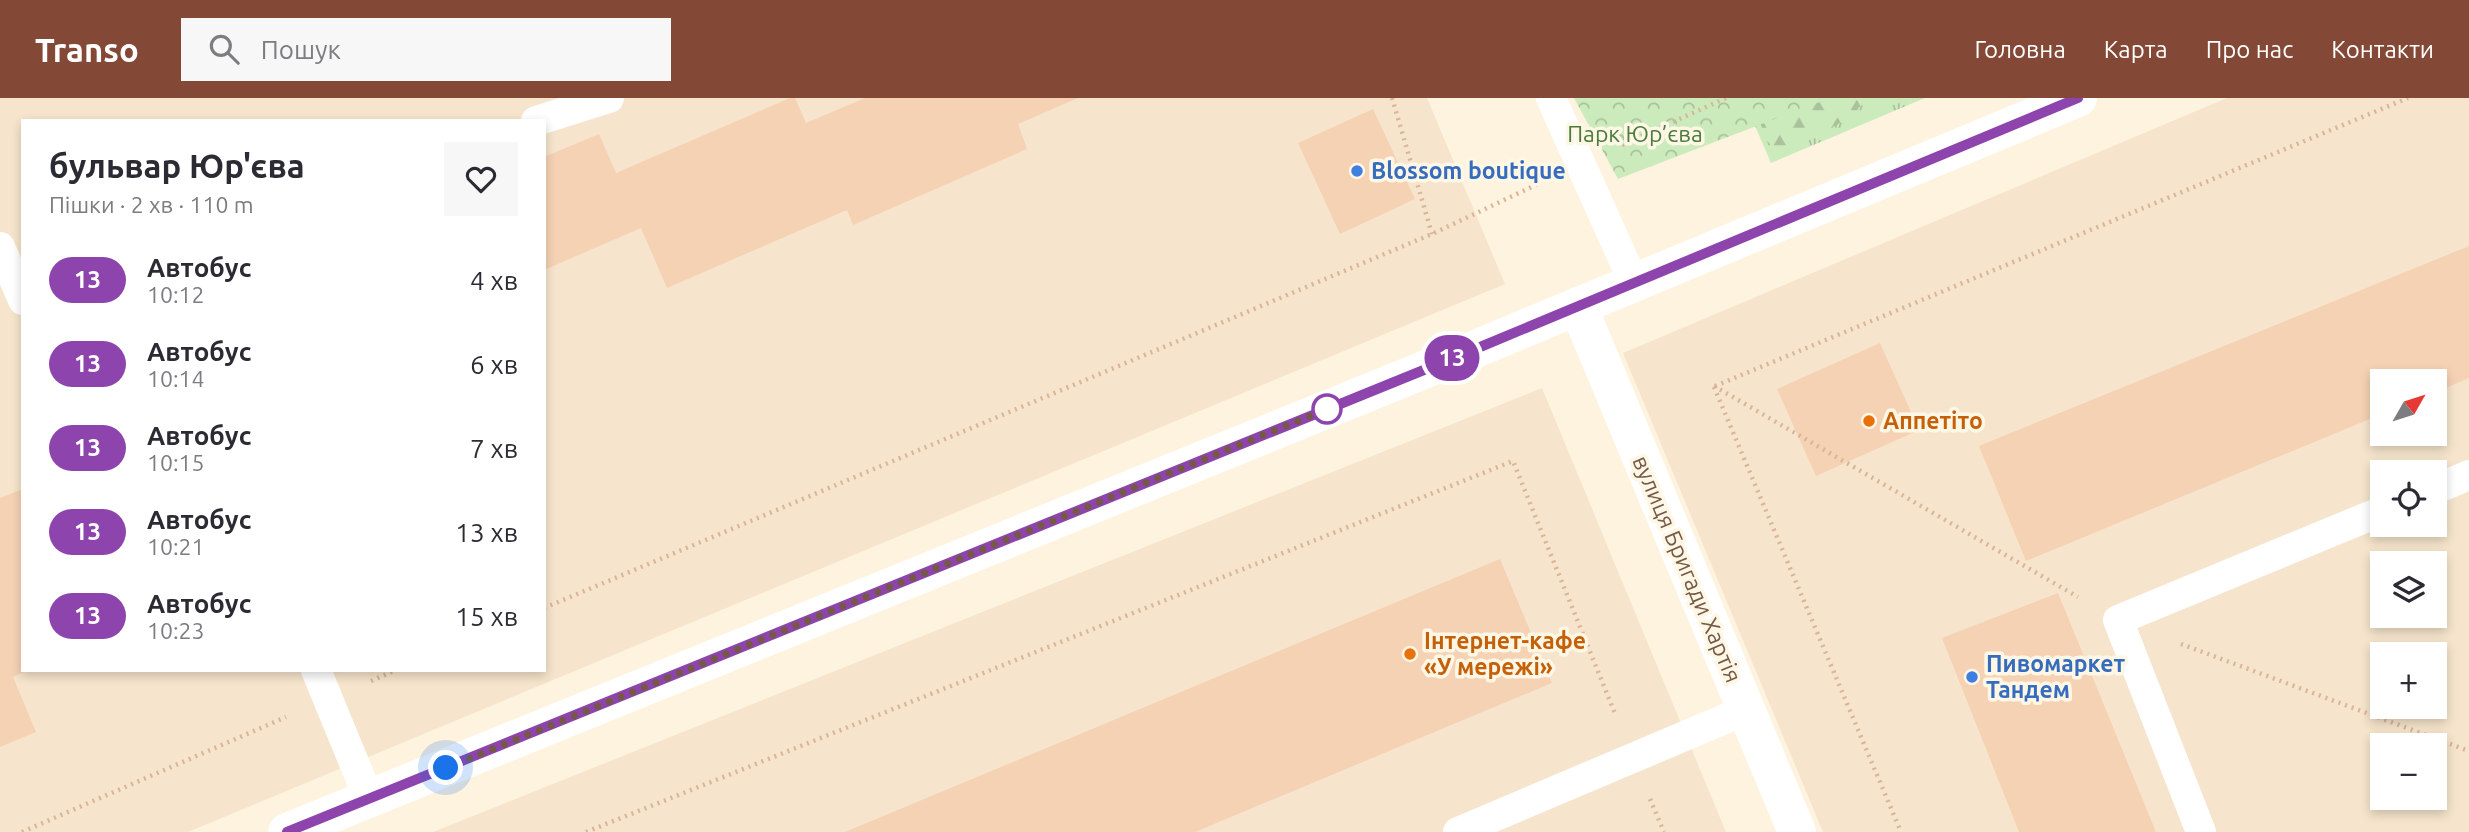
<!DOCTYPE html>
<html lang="uk">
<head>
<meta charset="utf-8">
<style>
  :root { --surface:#fff; --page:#f7f7f7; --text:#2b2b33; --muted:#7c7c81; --accent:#844936 }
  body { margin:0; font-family:Ubuntu,sans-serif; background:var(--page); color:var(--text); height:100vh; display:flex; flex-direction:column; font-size:26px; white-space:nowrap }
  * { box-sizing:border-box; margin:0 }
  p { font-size:23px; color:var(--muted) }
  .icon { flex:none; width:38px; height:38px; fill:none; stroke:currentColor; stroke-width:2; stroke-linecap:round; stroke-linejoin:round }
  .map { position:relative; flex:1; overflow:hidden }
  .side { position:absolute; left:21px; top:21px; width:525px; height:553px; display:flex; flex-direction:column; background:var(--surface); border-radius:0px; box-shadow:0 4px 10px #0003 }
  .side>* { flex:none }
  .badge { padding:0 14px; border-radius:23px; font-size:24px; line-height:46px }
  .needle { width:46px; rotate:51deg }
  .tools { position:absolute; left:2370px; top:271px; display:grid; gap:14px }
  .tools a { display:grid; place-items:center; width:77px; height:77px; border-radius:0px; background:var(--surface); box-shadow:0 4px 10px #0003; font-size:35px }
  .you { position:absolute; width:35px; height:35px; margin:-18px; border:5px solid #fff; border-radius:50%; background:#1a73e8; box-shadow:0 0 0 10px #1a73e833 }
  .map>.badge { position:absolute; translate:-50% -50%; box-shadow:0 0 0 4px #fff }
  .round { display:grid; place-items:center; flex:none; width:74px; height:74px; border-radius:0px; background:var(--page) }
  .headline { display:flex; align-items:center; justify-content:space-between; height:119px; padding:0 28px }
  h1 { font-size:33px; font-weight:700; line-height:52px }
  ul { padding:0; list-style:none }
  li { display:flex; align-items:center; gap:21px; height:84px; padding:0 28px }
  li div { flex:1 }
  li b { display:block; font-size:26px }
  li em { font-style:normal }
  li .badge { min-width:77px; font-weight:700; text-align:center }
  header { display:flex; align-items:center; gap:42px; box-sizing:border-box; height:98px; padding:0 35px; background:var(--accent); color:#fff }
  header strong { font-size:33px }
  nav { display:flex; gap:38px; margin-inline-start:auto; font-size:24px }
  .search { width:490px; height:63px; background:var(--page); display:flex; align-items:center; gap:18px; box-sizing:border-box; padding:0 24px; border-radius:0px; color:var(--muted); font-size:26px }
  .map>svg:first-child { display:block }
</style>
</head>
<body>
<header>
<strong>Transo</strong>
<div class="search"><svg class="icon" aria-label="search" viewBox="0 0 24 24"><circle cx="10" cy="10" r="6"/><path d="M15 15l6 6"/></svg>Пошук</div>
<nav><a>Головна</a><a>Карта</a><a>Про нас</a><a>Контакти</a></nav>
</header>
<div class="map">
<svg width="2469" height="734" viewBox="0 0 2469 734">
  <defs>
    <pattern id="grass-tufts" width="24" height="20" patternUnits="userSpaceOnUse" patternTransform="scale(1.75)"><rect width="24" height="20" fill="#ccebbc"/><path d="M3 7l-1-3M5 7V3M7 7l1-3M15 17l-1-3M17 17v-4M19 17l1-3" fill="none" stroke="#aac19b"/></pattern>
    <pattern id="forest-firs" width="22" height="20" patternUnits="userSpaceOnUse" patternTransform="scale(1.75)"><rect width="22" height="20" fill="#ccebbc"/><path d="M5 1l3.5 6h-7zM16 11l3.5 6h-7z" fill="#aac19b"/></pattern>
    <pattern id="park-crowns" width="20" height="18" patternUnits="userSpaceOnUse" patternTransform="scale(1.75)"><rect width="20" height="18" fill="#ccebbc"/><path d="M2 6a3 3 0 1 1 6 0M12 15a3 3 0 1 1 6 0" fill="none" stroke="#aac19b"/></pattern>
  </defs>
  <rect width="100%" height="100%" fill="#fef3de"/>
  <!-- residential -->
  <path fill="#f6e5cc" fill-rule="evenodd" d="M0,0H1427L1505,186L188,734H0ZM23,23H544V572H23Z
    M2227,0H2469V734H1823L1623,255ZM2382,284H2434V336H2382ZM2382,374H2434V427H2382ZM2382,466H2434V518H2382ZM2382,556H2434V609H2382ZM2382,648H2434V700H2382Z
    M1542,290L1726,734H433Z"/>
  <!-- grass -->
  <path fill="url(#grass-tufts)" d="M1767,0H1925L1771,65L1747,9Z"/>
  <!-- forest -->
  <path fill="url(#forest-firs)" d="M1788,0H1883L1862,7L1837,27L1778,53L1767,43L1758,19Z"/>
  <!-- park -->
  <path fill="url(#park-crowns)" d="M1574,0H1830L1618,81Z"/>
  <!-- building -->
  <path fill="#f5d2b4" d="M790,0H795L806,25L865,0H1078L1018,26L1027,51L853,127L847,112L667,190L641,130L544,172V59L599,36L616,75Z
    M1373,11L1415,101L1340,136L1298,45Z
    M2469,148V280L2434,295V284H2382V316L2026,463L1979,348Z
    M1880,245L1919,332L1816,378L1777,291Z
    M23,391V572H29L13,579L36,634L0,649V400Z
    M1500,461L1552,585L1195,734H845Z
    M2058,495L2156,734H2019L1942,540Z"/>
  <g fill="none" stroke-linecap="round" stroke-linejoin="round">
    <!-- path -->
    <path stroke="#d9b597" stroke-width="4.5" stroke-dasharray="2 5" stroke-linecap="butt" d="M1392,0L1432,136
      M1622,47L1726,0
      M1714,288L2078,499
      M1715,288L2408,0
      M1714,289L1901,734
      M544,510L1432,136L1538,86
      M2181,546L2469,653
      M371,583L396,572
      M1650,701L1664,734
      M22,734L286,619
      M586,734L1513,363L1616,618"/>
    <!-- lane -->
    <path stroke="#fff" stroke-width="30" d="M1551,0L1634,185
      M536,23L609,0
      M0,149L23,202
      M2434,392L2469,377
      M316,572L369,701
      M1458,734L1746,612
      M2201,734L2118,522L2382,413"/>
    <!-- secondary -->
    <path stroke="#fff" stroke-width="38" d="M1578,208L1797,734
      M287,734L1473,252L2078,0"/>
  </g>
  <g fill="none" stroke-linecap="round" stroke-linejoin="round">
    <!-- line casing -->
    <g stroke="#fff" stroke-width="16">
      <path id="line" d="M287,734L1473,252L2078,0"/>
    </g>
    <!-- line -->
    <use href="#line" stroke="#8e44ad" stroke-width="10"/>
    <!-- walk -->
    <path stroke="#755945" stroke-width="7" stroke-dasharray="0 12.6" d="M446,670L1327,311"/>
  </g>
  <!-- markers -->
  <g fill="#3f7fe0" stroke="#fff7e6" stroke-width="2.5">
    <circle cx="1357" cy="73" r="7"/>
    <circle cx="1972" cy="579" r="7"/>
  </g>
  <circle fill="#fff" stroke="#8e44ad" stroke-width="3.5" cx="1327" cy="311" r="14"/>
  <g fill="#e8710a" stroke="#fff7e6" stroke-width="2.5">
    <circle cx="1869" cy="323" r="7"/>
    <circle cx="1410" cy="556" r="7"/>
  </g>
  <g text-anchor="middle" stroke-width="7" stroke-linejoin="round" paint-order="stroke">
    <!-- park labels -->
    <g font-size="23" fill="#4b7c3c" stroke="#fff7e6">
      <text x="1635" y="44">Парк Юр’єва</text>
    </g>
    <!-- shop labels -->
    <g font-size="23" font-weight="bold" fill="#366cbe" stroke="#fff7e6" text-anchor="start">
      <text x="1371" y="81">Blossom boutique</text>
      <text x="1986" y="574">Пивомаркет<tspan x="1986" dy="26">Тандем</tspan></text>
    </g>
    <!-- food labels -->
    <g font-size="23" font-weight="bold" fill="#c56008" stroke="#fff7e6" text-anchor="start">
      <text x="1883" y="331">Аппетіто</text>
      <text x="1424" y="551">Інтернет-кафе<tspan x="1424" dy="26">«У мережі»</tspan></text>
    </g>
    <!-- street labels -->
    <g font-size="23" fill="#755945" stroke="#fff7e6">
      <text transform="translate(1687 471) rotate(67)" y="8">вулиця Бригади Хартія</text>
    </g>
  </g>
</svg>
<div class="tools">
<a><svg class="needle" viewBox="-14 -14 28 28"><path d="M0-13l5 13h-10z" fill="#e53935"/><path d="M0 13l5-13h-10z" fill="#7c7c81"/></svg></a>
<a><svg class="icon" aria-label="locate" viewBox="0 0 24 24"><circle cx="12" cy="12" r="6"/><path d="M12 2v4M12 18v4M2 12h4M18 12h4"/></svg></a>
<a><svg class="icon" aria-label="layers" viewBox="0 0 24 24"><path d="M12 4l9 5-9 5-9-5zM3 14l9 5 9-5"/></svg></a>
<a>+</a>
<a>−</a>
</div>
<div class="you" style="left:446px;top:670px"></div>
<b class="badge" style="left:1452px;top:260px;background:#8e44ad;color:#fff">13</b>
<section class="side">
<div class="headline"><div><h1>бульвар Юр'єва</h1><p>Пішки · 2 хв · 110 m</p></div><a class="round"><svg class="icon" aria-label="heart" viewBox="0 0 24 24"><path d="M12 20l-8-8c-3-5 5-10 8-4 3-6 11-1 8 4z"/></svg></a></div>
<ul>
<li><span class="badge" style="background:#8e44ad;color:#fff">13</span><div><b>Автобус</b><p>10:12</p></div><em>4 хв</em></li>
<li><span class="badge" style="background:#8e44ad;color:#fff">13</span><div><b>Автобус</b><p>10:14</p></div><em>6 хв</em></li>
<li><span class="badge" style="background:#8e44ad;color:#fff">13</span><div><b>Автобус</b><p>10:15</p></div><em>7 хв</em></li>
<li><span class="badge" style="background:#8e44ad;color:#fff">13</span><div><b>Автобус</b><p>10:21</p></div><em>13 хв</em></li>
<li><span class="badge" style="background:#8e44ad;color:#fff">13</span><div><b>Автобус</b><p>10:23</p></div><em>15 хв</em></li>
</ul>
</section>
</div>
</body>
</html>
